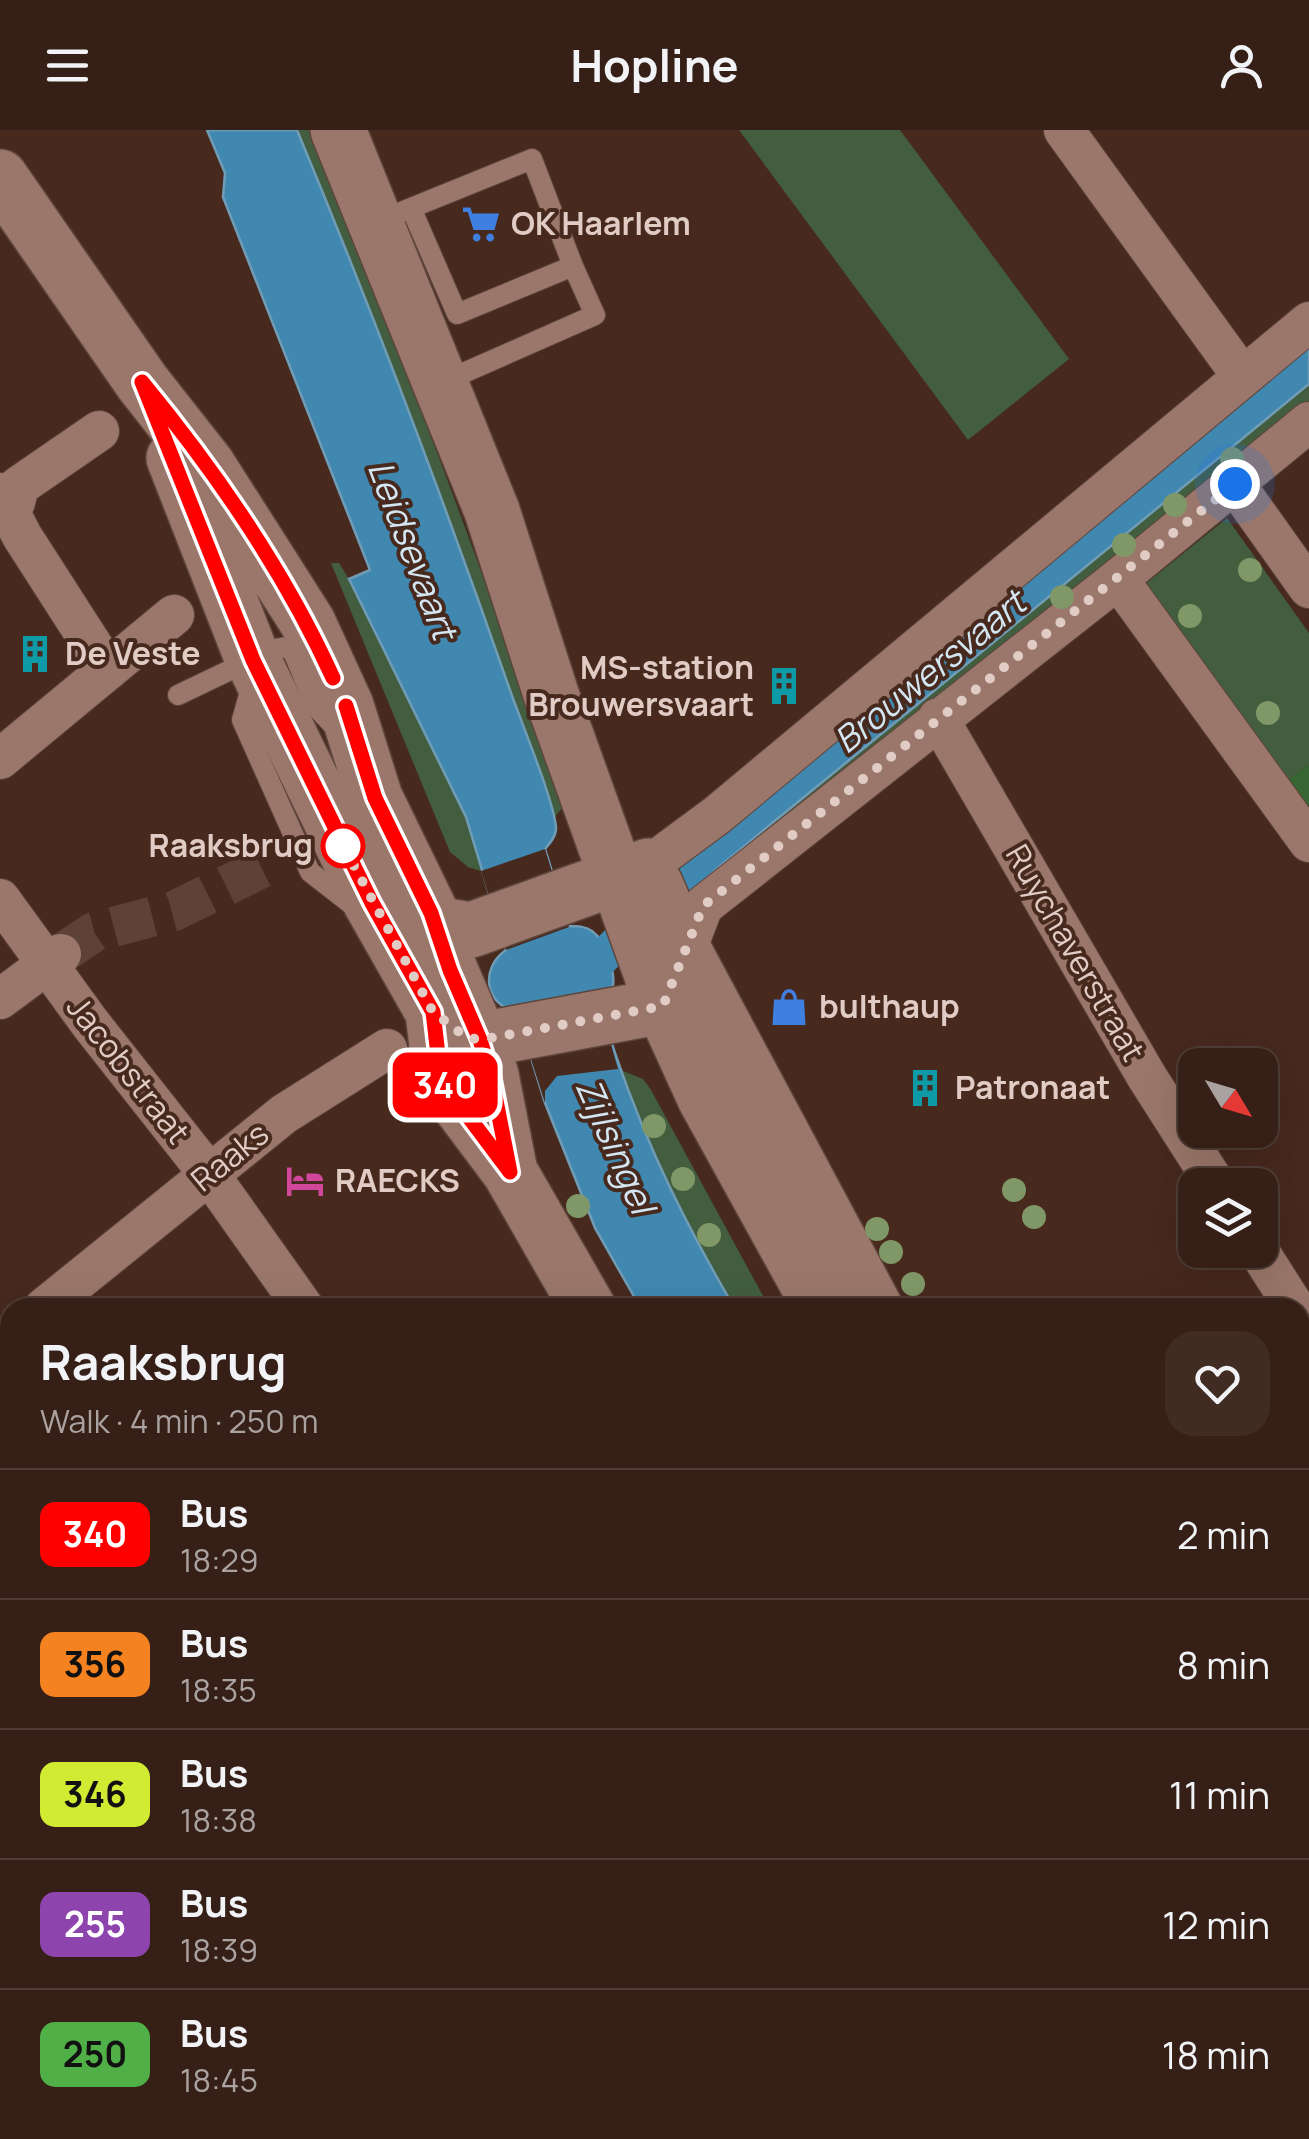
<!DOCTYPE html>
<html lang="en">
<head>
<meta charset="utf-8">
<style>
  :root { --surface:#351f16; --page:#402c23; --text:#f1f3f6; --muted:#aaa2a1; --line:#4f3d35 }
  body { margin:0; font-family:Manrope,sans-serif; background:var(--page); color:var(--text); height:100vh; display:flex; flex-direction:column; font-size:38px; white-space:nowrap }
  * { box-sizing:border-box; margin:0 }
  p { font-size:32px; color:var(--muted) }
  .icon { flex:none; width:55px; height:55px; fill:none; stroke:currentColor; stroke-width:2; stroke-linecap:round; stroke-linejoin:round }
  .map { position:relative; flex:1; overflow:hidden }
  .drawer { position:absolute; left:0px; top:1168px; width:1310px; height:842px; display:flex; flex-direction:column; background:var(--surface); border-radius:30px 30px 0 0; box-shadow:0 10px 40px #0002,0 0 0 2px var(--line) }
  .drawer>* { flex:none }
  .badge { padding:0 20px; border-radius:15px; font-size:35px; line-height:65px }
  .needle { width:65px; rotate:128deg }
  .tools { position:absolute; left:1178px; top:918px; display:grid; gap:20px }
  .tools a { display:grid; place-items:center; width:100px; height:100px; border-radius:20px; background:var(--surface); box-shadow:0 10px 40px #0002,0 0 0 2px var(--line); font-size:50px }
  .you { position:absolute; width:50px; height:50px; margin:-25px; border:8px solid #fff; border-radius:50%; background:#1a73e8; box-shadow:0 0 0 15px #1a73e833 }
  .map>.badge { position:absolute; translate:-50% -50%; box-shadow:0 0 0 5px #fff }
  .round { display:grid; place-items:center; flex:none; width:105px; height:105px; border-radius:30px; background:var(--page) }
  .headline { display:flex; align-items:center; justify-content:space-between; height:170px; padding:0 40px }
  h1 { font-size:48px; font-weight:700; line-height:75px }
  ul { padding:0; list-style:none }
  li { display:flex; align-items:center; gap:30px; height:130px; padding:0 40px; border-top:2px solid var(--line) }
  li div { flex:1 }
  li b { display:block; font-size:38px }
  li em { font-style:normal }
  li .badge { min-width:110px; font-weight:700; text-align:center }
  header { display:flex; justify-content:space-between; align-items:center; height:130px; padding:0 40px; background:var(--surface); font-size:45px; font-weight:700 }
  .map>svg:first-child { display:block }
</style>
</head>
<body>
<header><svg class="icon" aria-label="menu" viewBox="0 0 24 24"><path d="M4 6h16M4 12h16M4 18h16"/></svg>Hopline<svg class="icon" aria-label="person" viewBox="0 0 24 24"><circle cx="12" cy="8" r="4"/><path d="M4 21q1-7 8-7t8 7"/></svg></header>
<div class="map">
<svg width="1309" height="2009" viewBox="0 0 1309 2009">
  <rect width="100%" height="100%" fill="#47291e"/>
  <!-- green -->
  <path fill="#425e3f" d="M297,0H309C401,223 488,448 562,678L554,688C474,456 391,226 297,0Z
    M739,0H900L1069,229L968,310Z
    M1309,254V279L782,698L776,688Z
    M1227,388L1309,503V635L1286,651L1144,455Z
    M331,433H339L349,449L451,655L466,687L481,741L468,737L450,722Z
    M618,939L643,949L651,960L769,1177H734L666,1055Z"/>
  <!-- forest -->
  <path fill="#386632" d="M1309,635V682L1286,651Z"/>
  <!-- water -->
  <path fill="#4188b0" stroke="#719cb6" stroke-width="2.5" d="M207,0H297C374,185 445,373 511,563C520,589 557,678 556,700C555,708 550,713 545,719L569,796C577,796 585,796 592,801C606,811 617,845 612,861L599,872C631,983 676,1078 734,1177H640L595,1098L545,973L517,882C484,875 480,838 506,820L466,687L349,449L370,440L223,67L225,43Z
    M1309,207V254L710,744L696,718Z
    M960,2000H1048L1051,2009H963Z"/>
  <!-- pier -->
  <path fill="#47291e" d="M545,719L569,797L506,820L481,741Z
    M599,872L618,939L557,946L545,961V973L516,882Z"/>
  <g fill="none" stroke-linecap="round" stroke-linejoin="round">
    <!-- canal -->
    <path stroke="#4188b0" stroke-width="35" d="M564,844L600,830L705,724L737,698"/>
    <!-- street-tunnel -->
    <path stroke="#5e4137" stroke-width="40" stroke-dasharray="40 20" stroke-linecap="butt" d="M61,824L94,802L174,781L266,736"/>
    <!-- lane casing -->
    <g stroke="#5e453c" stroke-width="22">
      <path id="lane" d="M411,78L532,29L573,136
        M379,91L411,78L457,184L573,136L595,185L443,252
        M252,554L242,590L310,742L355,777
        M178,565L274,519L286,517L293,522L316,577L334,596"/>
    </g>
    <!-- street casing -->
    <g stroke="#5e453c" stroke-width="42">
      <path id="street" d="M1064,0L1242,246
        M1235,354L1309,458
        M0,363L22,406L108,540
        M0,384L15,372L19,356L99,301
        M1118,449L1309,712
        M938,588L1147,947L1216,1055
        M0,629L174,485
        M648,736L717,685L1309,192
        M0,769L90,893L209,1044L304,1178
        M685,823L703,776L1118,449L1309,292
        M0,869L61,824
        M1258,1120L1295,1178
        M44,1178L284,984L387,919
        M0,1213L10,1205
        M1300,1606L1309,1597
        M1300,1679L1309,1699
        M0,1691L10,1683
        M210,2000L214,2009
        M491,2000L496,2009"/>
    </g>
    <!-- secondary casing -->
    <g stroke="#5e453c" stroke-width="58">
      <path id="secondary" d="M338,0L492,381L551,564L663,876L705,968L821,1178
        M0,47L142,252L208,336L308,493L346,576L375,668L431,783L450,840L480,910L491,945L510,1042
        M174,328L253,530L371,773L433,882L441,950L510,1042L588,1178
        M655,754L685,823L875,1178
        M436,794L471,800L648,736
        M449,894L465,907L480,910L663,876
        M1300,1202L1309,1199
        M0,1814L10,1827
        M133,2000L137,2009
        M925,2000L928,2009
        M1116,2000L1119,2009"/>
    </g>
    <!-- lane -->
    <use href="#lane" stroke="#9a776a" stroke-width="20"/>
    <!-- street -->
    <use href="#street" stroke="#9a776a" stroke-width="40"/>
    <!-- secondary -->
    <use href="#secondary" stroke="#9a776a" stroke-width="55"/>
  </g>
  <!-- trees -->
  <g fill="#809868">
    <circle cx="1232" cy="329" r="12"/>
    <circle cx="1175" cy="375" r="12"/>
    <circle cx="1124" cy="415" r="12"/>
    <circle cx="1250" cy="440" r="12"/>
    <circle cx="1062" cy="467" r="12"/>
    <circle cx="1190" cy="486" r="12"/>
    <circle cx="1268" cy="583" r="12"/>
    <circle cx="654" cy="996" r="12"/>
    <circle cx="683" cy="1049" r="12"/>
    <circle cx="1014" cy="1060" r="12"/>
    <circle cx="578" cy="1076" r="12"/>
    <circle cx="1034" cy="1087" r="12"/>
    <circle cx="877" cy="1099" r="12"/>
    <circle cx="709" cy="1105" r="12"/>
    <circle cx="891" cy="1122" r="12"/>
    <circle cx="913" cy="1154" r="12"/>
  </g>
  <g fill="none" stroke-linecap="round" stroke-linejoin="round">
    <!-- line casing -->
    <g stroke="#fff" stroke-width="22">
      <path id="line" d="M333,548C285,442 216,342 142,252L253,530L372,773L433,882L441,950L510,1042L491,945L480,910L450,840L431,783L375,668L346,576"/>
    </g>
    <!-- line -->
    <use href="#line" stroke="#f00" stroke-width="15"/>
    <!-- walk -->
    <path stroke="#e0ccc5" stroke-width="10" stroke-dasharray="0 18" d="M343,716L340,710L433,882L466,907L480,910L663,876L703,776L1235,354"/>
  </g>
  <!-- icons -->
  <defs>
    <g id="supermarket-bare" transform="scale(3)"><path d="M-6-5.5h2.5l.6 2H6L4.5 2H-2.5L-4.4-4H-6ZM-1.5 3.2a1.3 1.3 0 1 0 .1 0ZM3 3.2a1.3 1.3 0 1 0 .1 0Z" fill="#3f7fe0" stroke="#47291e" stroke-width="2.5" paint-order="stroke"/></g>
    <g id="building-bare" transform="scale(3)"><path d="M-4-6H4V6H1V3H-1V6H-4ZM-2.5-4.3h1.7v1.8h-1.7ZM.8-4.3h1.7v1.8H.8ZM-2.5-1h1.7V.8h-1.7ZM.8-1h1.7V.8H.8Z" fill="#0f9aa8" stroke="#47291e" stroke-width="2.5" paint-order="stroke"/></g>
    <g id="shop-bare" transform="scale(3)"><path d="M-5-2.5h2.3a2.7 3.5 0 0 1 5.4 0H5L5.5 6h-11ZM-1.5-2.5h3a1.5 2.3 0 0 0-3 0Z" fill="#3f7fe0" stroke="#47291e" stroke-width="2.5" paint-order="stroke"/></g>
    <g id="hotel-bare" transform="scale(3)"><path d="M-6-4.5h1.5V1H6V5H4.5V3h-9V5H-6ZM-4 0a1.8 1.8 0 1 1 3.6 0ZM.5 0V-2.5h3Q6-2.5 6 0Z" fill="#d1479c" stroke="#47291e" stroke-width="2.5" paint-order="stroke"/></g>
  </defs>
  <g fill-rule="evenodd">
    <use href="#supermarket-bare" x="481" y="94"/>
    <use href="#building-bare" x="35" y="524"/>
    <use href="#building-bare" x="784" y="556"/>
    <use href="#shop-bare" x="789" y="877"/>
    <use href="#building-bare" x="925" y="958"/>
    <use href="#hotel-bare" x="305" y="1051"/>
  </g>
  <!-- markers -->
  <circle fill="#fff" stroke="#f00" stroke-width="5" cx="343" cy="716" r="20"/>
  <g text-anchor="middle" stroke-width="8" stroke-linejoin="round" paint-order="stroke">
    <!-- poi labels -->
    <g font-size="32" font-weight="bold" fill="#e0ccc5" stroke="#47291e" text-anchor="start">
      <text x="511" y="105">OK Haarlem</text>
      <text x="65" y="535">De Veste</text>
      <text x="754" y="549" text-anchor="end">MS-station<tspan x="754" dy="37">Brouwersvaart</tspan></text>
      <text x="819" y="888">bulthaup</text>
      <text x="955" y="969">Patronaat</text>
      <text x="335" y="1062">RAECKS</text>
    </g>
    <!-- stop labels -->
    <g font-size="32" font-weight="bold" fill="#e0ccc5" stroke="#47291e" text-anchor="end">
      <text x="313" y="727">Raaksbrug</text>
    </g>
    <!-- street labels -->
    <g font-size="32" fill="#e0ccc5" stroke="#47291e">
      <text transform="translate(1075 823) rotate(60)" y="11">Ruychaverstraat</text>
      <text transform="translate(128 940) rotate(52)" y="11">Jacobstraat</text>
      <text transform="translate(230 1027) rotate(-39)" y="11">Raaks</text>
    </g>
    <!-- water labels -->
    <g font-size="35" font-style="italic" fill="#d4e6f2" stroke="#47291e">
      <text transform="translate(412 420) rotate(69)" y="12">Leidsevaart</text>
      <text transform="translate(930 542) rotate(-39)" y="12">Brouwersvaart</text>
      <text transform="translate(615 1016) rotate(66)" y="12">Zijlsingel</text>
    </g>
  </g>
</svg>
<div class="tools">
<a><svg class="needle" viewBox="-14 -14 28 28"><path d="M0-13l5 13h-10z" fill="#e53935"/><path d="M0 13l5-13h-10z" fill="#aaa2a1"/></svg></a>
<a><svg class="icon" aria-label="layers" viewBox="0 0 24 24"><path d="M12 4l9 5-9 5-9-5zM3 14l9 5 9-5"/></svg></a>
</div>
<div class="you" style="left:1235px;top:354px"></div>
<b class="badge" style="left:445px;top:955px;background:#f00;color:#fff">340</b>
<section class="drawer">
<div class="headline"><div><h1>Raaksbrug</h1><p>Walk · 4 min · 250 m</p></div><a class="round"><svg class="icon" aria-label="heart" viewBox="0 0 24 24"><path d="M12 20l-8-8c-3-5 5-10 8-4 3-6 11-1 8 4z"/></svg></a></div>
<ul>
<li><span class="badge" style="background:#f00;color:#fff">340</span><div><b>Bus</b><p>18:29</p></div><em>2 min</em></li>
<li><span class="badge" style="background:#f58220;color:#111">356</span><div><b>Bus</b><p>18:35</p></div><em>8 min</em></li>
<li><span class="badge" style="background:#d1ea32;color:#111">346</span><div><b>Bus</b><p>18:38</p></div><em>11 min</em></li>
<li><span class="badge" style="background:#8e44ad;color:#fff">255</span><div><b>Bus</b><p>18:39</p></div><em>12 min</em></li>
<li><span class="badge" style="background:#50af46;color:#111">250</span><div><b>Bus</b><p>18:45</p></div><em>18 min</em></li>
</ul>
</section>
</div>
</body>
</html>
